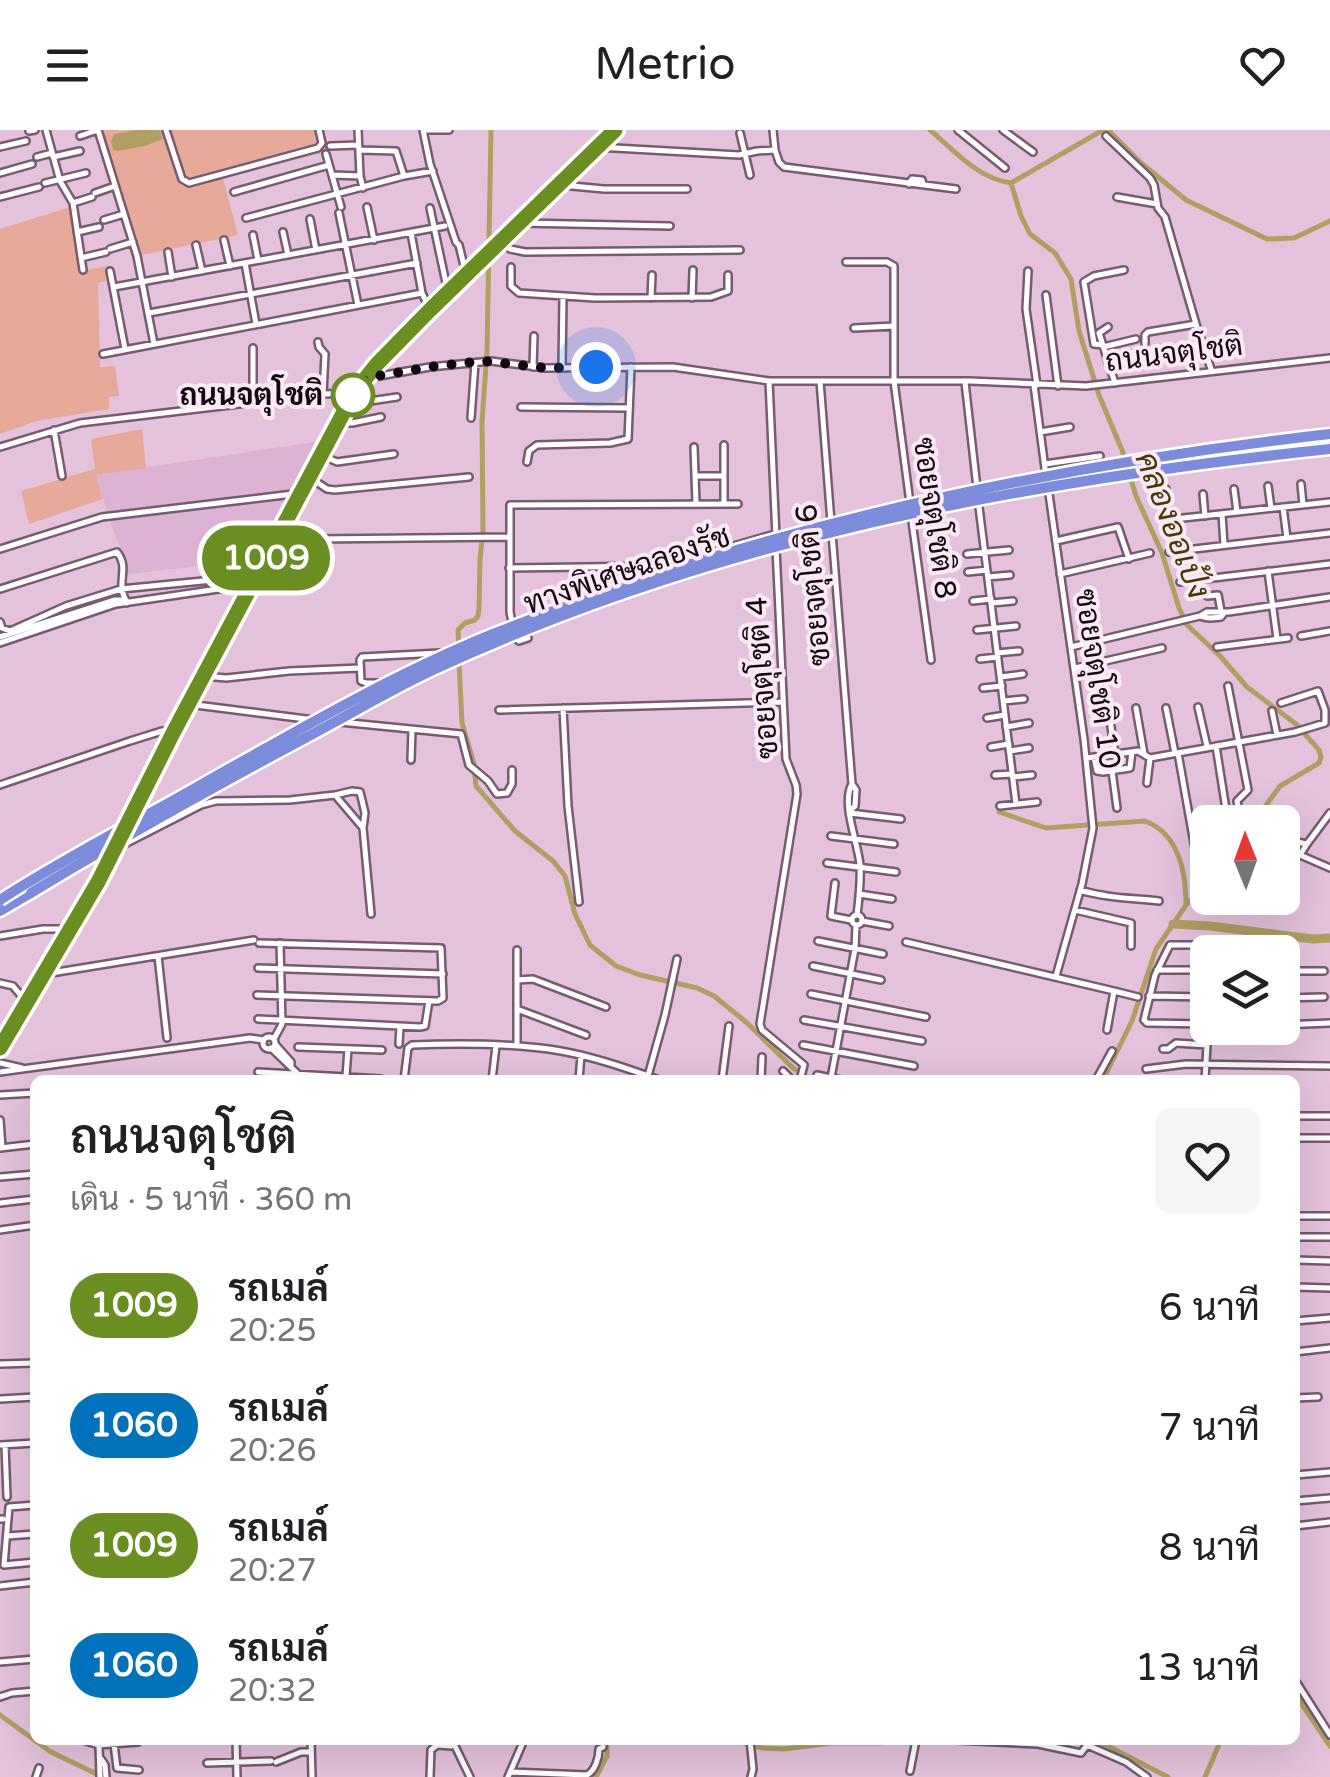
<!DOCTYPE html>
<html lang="th">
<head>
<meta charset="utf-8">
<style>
  :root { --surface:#fff; --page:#f6f6f6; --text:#202124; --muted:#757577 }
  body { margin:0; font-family:"Varela Round",Sarabun,sans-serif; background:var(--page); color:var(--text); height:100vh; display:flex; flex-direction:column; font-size:38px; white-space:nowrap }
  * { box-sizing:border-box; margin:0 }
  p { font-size:32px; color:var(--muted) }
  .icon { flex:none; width:55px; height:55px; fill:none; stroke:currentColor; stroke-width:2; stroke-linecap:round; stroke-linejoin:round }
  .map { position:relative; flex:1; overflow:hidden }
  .drawer { position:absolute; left:30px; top:945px; width:1270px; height:670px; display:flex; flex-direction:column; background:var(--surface); border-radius:15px; box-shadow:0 10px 40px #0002 }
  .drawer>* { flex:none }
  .badge { padding:0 20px; border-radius:32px; font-size:35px; line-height:65px }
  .needle { width:65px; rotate:359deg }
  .tools { position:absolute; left:1190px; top:675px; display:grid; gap:20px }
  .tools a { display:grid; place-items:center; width:110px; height:110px; border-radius:15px; background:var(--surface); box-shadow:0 10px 40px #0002; font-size:50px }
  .you { position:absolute; width:50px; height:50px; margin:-25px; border:8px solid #fff; border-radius:50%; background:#1a73e8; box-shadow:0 0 0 15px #1a73e833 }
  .map>.badge { position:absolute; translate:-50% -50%; box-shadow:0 0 0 5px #fff }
  .round { display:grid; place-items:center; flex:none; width:105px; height:105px; border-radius:15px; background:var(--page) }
  .summary { display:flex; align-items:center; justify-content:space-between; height:170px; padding:0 40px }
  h1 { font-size:48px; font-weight:600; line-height:75px }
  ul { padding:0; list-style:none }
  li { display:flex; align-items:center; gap:30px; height:120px; padding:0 40px }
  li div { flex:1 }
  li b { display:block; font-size:38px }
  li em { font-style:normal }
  li .badge { min-width:110px; font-weight:700; text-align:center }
  header { display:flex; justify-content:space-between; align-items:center; height:130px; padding:0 40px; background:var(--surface); font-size:45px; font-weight:600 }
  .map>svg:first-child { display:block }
</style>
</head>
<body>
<header><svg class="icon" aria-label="menu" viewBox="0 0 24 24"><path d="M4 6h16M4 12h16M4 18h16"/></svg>Metrio<svg class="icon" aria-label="heart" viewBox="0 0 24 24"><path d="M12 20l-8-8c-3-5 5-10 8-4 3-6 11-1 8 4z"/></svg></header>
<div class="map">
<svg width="1330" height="1647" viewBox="0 0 1330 1647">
  <rect width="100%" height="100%" fill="#e5c2dc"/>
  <!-- built -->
  <path fill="#dcb3d2" d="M321,311L257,430L127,444L125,430L112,397L96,345Z"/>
  <!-- green -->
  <path fill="#e7a999" d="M102,0H135L114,4L163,8L160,0H316L319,12L327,11L329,21L223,48L238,105L142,125Z
    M70,77L80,141L108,136L110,150L98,153L100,237L115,236L119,266L109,267V279L37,291L0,304V99Z
    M142,299L146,338L96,345L103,369L29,394L21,361L95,339L91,309Z"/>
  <!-- water -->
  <path fill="#af9f63" d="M135,0H160L163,9L145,16L117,21L113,20L111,11L114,4Z"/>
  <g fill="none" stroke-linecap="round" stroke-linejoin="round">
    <!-- canal -->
    <path stroke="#af9f63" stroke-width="5" d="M930,0C955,21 977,48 1011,53L1103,0
      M1108,0L1140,32L1186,70L1267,109L1294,108L1330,91
      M1011,53L1021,86L1030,104L1055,123L1071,149L1079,201L1099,265L1122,320L1136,366L1162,423L1179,478L1187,495L1220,526L1247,557L1296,594L1319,620L1321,627L1319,633L1280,656L1254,692
      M459,520L458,500L465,493L475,490L478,486L479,478L480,429L483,401L482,292L487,221L491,0
      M459,531L462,593L474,634L476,656L515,701L553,731L565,746L575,784L590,815L616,836L640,845L697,858L714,866L746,892L793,938L811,950
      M999,682L1046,698L1145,691C1179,704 1186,743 1186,775
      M1103,950L1132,891L1156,819L1186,775L1208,753
      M1295,1564L1330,1616
      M0,1585L51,1622L103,1647
      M734,1610L762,1618L784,1619L832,1613H881L889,1610
      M1096,1610L1168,1647
      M596,1647L607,1626V1610
      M1205,1647L1221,1610"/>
    <!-- river -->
    <path stroke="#af9f63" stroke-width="9" d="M1173,794L1210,796L1313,809L1330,808"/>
    <!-- minor casing -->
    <g stroke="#785a71" stroke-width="10">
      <path id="minor" d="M46,0L60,51L73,73L83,140
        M98,0L137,126L154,214
        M166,0L182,49L189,53L318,18L322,13L319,0
        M358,0L360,46L363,58
        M423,0L430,34L456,112L459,115L466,144
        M423,0H449
        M773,0L775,20
        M958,0L1005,38
        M1003,0L1033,22
        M29,1L35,0
        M740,3L750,45
        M80,6L98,0
        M1106,6L1150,48L1154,55L1158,78L1165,87L1196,194L1211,239
        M330,16L358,15
        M0,17L26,11
        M597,17L739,25L757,21L775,20L779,32L784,37L956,59
        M359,20L396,21L404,46
        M326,24L341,77
        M37,27L52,23
        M53,27L80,21
        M0,43L32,34
        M333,45L360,46
        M45,53L86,43
        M909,54L912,49L922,50L923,54
        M561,55L604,59H687
        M234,62L329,35
        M95,63L115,56
        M0,67L39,57
        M1117,67L1157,74
        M73,73L92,67
        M367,77L374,110
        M430,78L446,153L451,160
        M339,83L358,175
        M246,88L404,46L433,41
        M310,89L316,120
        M104,90L124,84
        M521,93L670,96
        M77,102L99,97
        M283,102L288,125
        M411,103L422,163L430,180
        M253,105L258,130
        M224,110L230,136
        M502,112L510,119L525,122L740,120
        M196,115L202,141
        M110,119L133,112
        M168,122L172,147
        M81,128L106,122
        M846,132H887L894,136V251L910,373
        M245,133L256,194
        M511,137V156L519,163L595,168L711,167L728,161V145
        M110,141L125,219
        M1028,141L1026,179L1037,255
        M114,157L445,96
        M1046,165L1058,256
        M651,168L652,145
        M692,168L693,140
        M149,183L417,133
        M1108,197L1099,203L1115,253
        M854,198L894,196
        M318,212L319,217L325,224L323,264
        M1145,213V205L1148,202L1196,194
        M1103,215L1094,214L1084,152L1094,146L1124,140
        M1103,217L1136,209
        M253,218V272
        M103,224L422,163
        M1107,230L1131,224
        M533,237L534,206
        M562,237L563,166
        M368,248L430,237L491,231L545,238L673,237L769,251H970L1086,256L1330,228
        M769,251L776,407
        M820,251L831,392
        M965,252L977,358
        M1034,255L1046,346
        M350,274L397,267
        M521,277L629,278
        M471,288L475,233
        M338,292L352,293L381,287
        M54,300L62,346
        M1040,302L1070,297
        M0,317L80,293L323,264L354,263
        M694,317L696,373
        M321,325L337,332L394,324
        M527,332L529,321L537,315L610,313L628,309L631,237
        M1045,334L1100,326
        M695,346H724
        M309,347L327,359L335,360L469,347
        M1301,354L1303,375
        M1268,356L1271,378
        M1048,357L1084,609L1093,698L1082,754L1056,846
        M1166,359L1168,390
        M1234,359L1237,382
        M1203,364L1205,386
        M978,369L1016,674
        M724,374V315
        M1283,377L1287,408L1330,403
        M911,384L931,530
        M1222,384L1224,415
        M1165,390L1330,372
        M832,403L852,654L856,660L855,676L850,681
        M279,406L287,408L315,409L510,407
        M1056,411L1118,397L1129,429
        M776,418L786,629L796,655L797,664L760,894L762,900L804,935L800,950
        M0,419L102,387L301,363
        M1169,422L1287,408
        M967,424L1009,420
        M509,438L656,436L672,434L775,404
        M1268,441L1277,509
        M968,442L987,440
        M1060,444L1150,423
        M227.5 451a5.5 5.5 0 1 1 11 0a5.5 5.5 0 1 1-11 0Z
        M988,447L1010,445
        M1180,452L1330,434
        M0,459L117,422C127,435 121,444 122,458C122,464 125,468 127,473
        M1207,466L1218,465L1221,481
        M973,471L991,469
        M992,473L1013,471
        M1200,486C1208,489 1213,488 1221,487L1224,483
        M0,492L2,498L10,501L66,476L121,459L223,449L228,452
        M977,500L1016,496
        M1301,506L1330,501
        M0,507L115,470H126
        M528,508L519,511L515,508L510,482V375L738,374
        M0,513L116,474L232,457
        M1071,517L1200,486L1207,482H1229L1330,467
        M1217,517L1288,508
        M997,523L1019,521
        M980,529L998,527
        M1075,538L1162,518
        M204,546L226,548L289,541L360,538
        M1001,547L1023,544
        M379,553H366L361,551L360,530L362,527L440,523
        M1228,556L1248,660L1237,671L1241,692
        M983,558L1002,556
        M1004,571L1024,569
        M188,574L314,590
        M1198,577L1207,616
        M563,578L568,676L579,772
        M1136,578L1144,624
        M1166,578L1175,623
        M499,580L783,572
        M1272,581L1277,605
        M1109,583L1115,624
        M987,588L1005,585
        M340,592L461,604L469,635L488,651L497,664L507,663L512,654V640
        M1006,597L1029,593
        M1216,616L1228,692
        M991,617L1009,614
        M1010,621L1029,618
        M1178,623L1200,747
        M1094,627L1097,641L1103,642L1130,638L1132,622
        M1087,628L1138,621L1150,628L1295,602L1325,593V580L1318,561L1281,573
        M411,630L412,600
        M1112,641L1117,678
        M995,645L1012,644
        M1013,647L1032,645
        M1147,653L1150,628
        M852,654C841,674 858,712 860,735C861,751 859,769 857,785
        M0,655L130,611L162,601H174
        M335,665L352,661L360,662L365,683L363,698
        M1000,676L1037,672
        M850,683L901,689
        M831,706L894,714
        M1282,709L1307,714L1330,683
        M1307,714L1300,725L1330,738
        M117,718L201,675L216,671L290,670L335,665L363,698L371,784
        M827,733L896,742
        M835,753L831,786L851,790
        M1080,760C1106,768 1132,768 1159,771
        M859,764L892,769
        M1075,780L1131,793V816
        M852 790a5 5 0 1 1 10 0a5 5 0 1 1-10 0Z
        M862,791L889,796
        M0,806L43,799H71
        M818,811L883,824
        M906,812L1114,861L1107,900
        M158,826L167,908
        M813,836L881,850
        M258,838L443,844
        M1157,840H1208
        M1282,841H1324
        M45,844L254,810
        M517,850L533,849L606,877
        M0,853L13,856L27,873
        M1114,861L1138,867
        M811,864L926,887
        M257,865L438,871L443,868L441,818L259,813
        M1149,866L1208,867
        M1282,868L1324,867
        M517,879L586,905
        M258,889L420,897L425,896L429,871
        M804,890L922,911
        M1208,894L1147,893L1144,890L1155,845L1170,815H1271L1276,822
        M1282,895L1330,893
        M263 913a6 6 0 1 1 12 0a6 6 0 1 1-12 0Z
        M274,909L282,894L280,813
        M275,914L291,932V937
        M399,914L400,897
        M803,915L914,936
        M517,916V820
        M298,917L382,920
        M271,918L298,944V950
        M1163,919H1168L1176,913L1207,915L1205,950
        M0,933L22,938
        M1146,939L1186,934L1330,936
        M783,941L792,950
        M0,942L250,908L263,910
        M258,942L381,949
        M817,945L841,950
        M346,946L348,919
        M648,946L665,885L677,829
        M831,948L855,819L856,795
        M404,950L408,918L412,915C461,913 512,913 561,921C595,927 627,938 659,950
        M492,950L496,916
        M579,950L581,925
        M722,950L729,896
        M761,950L762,927
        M1096,950L1112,921
        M0,965L35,963
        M1295,986H1330
        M0,990L2,1018
        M1295,1008H1330
        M0,1018L35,1014
        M0,1047L35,1044
        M0,1073L34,1069
        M1295,1086H1330
        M0,1100L35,1095
        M1295,1107H1330
        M1295,1130L1330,1131
        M1295,1157L1330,1158
        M1295,1191L1330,1188
        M1295,1222L1330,1218
        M0,1234L35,1233
        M1295,1268L1318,1267
        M0,1269L35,1267
        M0,1315L35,1313
        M5,1315L7,1367
        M1295,1345L1330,1342
        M1295,1371L1330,1368
        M35,1375L9,1377L4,1435L35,1432
        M0,1389H3
        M1295,1396L1330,1392
        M7,1406L35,1404
        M0,1456L35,1452
        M0,1532L35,1529
        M1295,1550L1330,1605
        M0,1567L12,1563L35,1561
        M83,1610L99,1615L138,1612
        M236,1610L237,1647
        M311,1610L312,1647
        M750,1610L753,1639L751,1647
        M955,1610L1038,1614L1081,1623L1087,1615L1088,1610
        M114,1614L117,1638L139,1640
        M454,1614L470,1647
        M99,1615L100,1647
        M1087,1615L1126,1632L1147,1647
        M101,1629L105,1635L106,1647
        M276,1632L301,1622H311
        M207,1633L271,1631
        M910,1641L916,1610
        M510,1642L587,1645C595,1641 599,1628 599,1619L603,1617V1610
        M36,1647L39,1638
        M430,1647L431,1620L437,1615L451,1616L455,1610
        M508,1647L524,1610"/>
    </g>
    <!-- major casing -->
    <g stroke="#fff" stroke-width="12">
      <path id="major" d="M125,697L188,574L354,263L377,234L430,180L615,0
        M0,918L98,752L117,714"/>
    </g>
    <!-- highway casing -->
    <g stroke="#fff" stroke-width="15">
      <path id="highway" d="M0,781L31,763"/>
    </g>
    <!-- minor -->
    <use href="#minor" stroke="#fff" stroke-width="5"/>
    <!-- major -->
    <use href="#major" stroke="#b0b9e9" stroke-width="8"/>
    <!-- highway -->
    <use href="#highway" stroke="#7c8bda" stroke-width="10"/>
    <!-- highway-bridge casing -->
    <g stroke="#fff" stroke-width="15" stroke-linecap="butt">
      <path id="highway-bridge" d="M31,763C121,708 214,657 307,607C349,585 390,560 433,540C715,409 1023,351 1330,319
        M0,770C63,729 132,694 197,657C293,603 390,546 493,504C760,397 1045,336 1330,304"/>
    </g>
    <!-- highway-bridge -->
    <use href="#highway-bridge" stroke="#7c8bda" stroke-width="10"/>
  </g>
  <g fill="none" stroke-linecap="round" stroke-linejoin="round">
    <!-- line casing -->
    <g stroke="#fff" stroke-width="22">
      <path id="line" d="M0,918L98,752L174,601L354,263L377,234L430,180L615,0"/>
    </g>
    <!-- line -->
    <use href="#line" stroke="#6b8e23" stroke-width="15"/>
    <!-- walk -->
    <path stroke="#130811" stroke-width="10" stroke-dasharray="0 18" d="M353,265L366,248L430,237L482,231L545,238L596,237"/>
  </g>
  <!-- markers -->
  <circle fill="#fff" stroke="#6b8e23" stroke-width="5" cx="353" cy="265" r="20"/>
  <g text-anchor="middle" stroke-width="8" stroke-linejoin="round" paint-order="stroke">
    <!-- street labels -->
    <g font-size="30" fill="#130811" stroke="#fbe9f6">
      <text transform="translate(1174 223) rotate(-7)" y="10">ถนนจตุโชติ</text>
      <text transform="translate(935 388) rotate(82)" y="10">ซอยจตุโชติ 8</text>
      <text transform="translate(627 440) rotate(-19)" y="10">ทางพิเศษฉลองรัช</text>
      <text transform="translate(813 455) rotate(-95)" y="10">ซอยจตุโชติ 6</text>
      <text transform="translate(762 548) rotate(-94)" y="10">ซอยจตุโชติ 4</text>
      <text transform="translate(1098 549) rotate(82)" y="10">ซอยจตุโชติ 10</text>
    </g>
    <!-- stop labels -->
    <g font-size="30" font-weight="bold" fill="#130811" stroke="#fbe9f6" text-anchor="end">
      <text x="323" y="275">ถนนจตุโชติ</text>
    </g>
    <!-- water labels -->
    <g font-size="32" font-style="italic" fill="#453906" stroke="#fbe9f6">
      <text transform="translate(1173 395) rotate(69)" y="11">คลองออเป้ง</text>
    </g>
  </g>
</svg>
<div class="tools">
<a><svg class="needle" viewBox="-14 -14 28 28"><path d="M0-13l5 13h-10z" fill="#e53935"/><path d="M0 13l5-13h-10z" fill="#757577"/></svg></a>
<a><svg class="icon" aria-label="layers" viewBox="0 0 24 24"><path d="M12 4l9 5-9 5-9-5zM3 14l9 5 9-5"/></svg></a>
</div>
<div class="you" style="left:596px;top:237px"></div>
<b class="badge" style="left:266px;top:428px;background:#6b8e23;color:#fff">1009</b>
<section class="drawer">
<div class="summary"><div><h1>ถนนจตุโชติ</h1><p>เดิน · 5 นาที · 360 m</p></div><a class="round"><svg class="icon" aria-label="heart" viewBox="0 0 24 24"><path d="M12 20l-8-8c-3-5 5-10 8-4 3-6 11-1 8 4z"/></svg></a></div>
<ul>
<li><span class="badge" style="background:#6b8e23;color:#fff">1009</span><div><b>รถเมล์</b><p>20:25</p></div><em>6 นาที</em></li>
<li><span class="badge" style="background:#0072bc;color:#fff">1060</span><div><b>รถเมล์</b><p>20:26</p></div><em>7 นาที</em></li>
<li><span class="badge" style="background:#6b8e23;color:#fff">1009</span><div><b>รถเมล์</b><p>20:27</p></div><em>8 นาที</em></li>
<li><span class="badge" style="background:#0072bc;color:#fff">1060</span><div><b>รถเมล์</b><p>20:32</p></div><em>13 นาที</em></li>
</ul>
</section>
</div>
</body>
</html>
